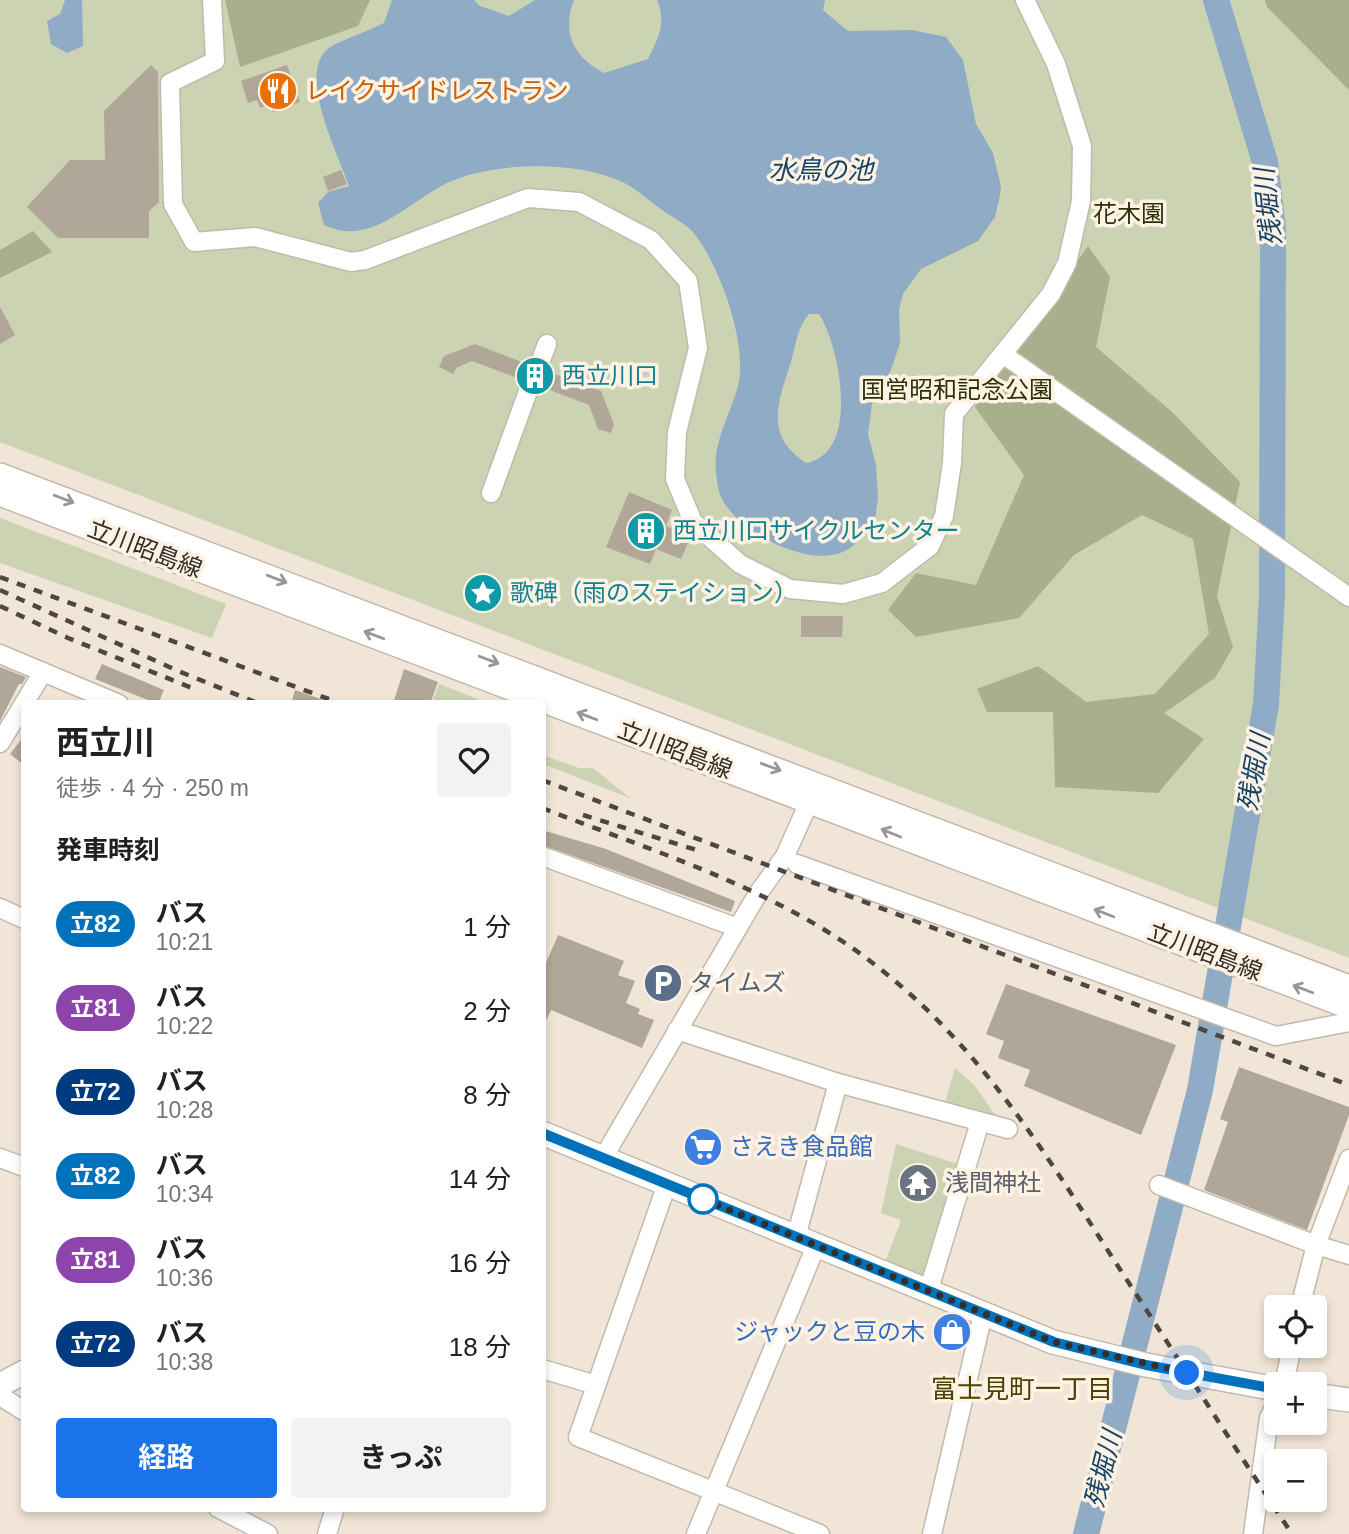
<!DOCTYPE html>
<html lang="ja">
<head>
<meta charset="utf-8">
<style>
  :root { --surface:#fff; --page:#f2f2f2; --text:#202124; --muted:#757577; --accent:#1a73e8 }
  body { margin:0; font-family:Arial,"Noto Sans JP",sans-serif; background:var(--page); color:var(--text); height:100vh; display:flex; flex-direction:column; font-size:26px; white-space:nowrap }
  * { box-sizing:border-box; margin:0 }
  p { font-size:23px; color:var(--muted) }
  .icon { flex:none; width:38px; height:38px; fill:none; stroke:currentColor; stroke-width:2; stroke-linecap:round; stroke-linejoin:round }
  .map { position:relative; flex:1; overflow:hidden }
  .drawer { position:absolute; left:21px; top:700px; width:525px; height:812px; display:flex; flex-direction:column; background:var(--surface); border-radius:7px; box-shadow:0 4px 10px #0003 }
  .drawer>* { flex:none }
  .badge { padding:0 14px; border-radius:23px; font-size:24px; line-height:46px }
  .tools { position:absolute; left:1264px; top:1295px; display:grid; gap:14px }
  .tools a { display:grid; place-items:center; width:63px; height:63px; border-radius:7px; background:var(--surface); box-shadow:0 4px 10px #0003; font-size:35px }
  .you { position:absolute; width:35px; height:35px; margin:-18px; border:5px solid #fff; border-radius:50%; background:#1a73e8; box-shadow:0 0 0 10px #1a73e833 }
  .map>.badge { position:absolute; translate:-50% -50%; box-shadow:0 0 0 4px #fff }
  h2 { padding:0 35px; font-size:26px; line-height:63px }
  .round { display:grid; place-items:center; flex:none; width:74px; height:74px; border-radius:7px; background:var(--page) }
  .summary { display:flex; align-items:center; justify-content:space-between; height:119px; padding:0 35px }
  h1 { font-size:33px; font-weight:700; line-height:52px }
  .button { display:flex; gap:14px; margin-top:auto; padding:14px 35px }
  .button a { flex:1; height:80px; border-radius:7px; background:var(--accent); color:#fff; font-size:28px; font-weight:700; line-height:80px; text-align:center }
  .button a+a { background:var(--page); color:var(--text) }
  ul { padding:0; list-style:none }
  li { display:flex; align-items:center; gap:21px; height:84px; padding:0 35px }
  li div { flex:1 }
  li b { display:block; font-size:26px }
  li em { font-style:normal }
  li .badge { min-width:77px; font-weight:700; text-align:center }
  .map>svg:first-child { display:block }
</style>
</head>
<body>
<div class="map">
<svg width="1349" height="1534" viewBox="0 0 1349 1534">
  <rect width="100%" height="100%" fill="#f0e5d6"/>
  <!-- green -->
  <path fill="#cbd3b2" d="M0,0H1349V958L0,442Z
    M0,518L226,604L212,638L0,563Z
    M439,684L480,700L479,703H432Z
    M542,755L579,768H593L630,798L543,764Z
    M955,1068L974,1085L997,1117L945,1103Z
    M896,1144L964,1166L924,1279L885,1263L901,1220L881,1213Z"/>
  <!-- forest -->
  <path fill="#a7af8c" d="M225,0H370L358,26L240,67Z
    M1265,0H1349V90L1267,7Z
    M33,231L52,252L0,278V250Z
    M1088,246L1110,277L1096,347L1171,411L1240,482L1217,596L1233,647L1215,678L1164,713L1204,739L1158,793L1055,787L1053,712H987L977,689L1038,666L1086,702L1155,694L1209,634L1193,539L1142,515L1074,555L1019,618L916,637L888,610L916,573L976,585L1024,475L975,407Z"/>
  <!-- water -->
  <path fill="#8fabc6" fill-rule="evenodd" d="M65,0H82L83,46L67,53L51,44L47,21L60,14Z
    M392,0H474L480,6L509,16L535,0H574C561,32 574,58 604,73L648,59C658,39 667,22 657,0H825L823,10L848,31L912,30L946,37L963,60L976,124L993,153L1001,187L999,200L995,217L978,241L921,269L903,294L899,310L900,343L891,370L872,404L868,434L876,465L878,498L874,527C864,535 852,549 840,553C804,566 738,531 722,499C718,492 717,480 716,473C713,441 730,415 738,386C748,345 721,269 696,236C689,225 673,218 662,210C651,202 640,192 628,185C584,160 493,161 447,183C408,202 370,248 324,225L318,203L328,192L349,186C338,154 296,72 329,48C339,41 371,30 384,23ZM809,314H819C840,346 861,454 806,463C765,436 777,405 790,365C796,347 796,329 809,314Z"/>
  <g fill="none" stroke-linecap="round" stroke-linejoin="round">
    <!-- river -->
    <path stroke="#8fabc6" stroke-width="26" d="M1086,1534L1200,1090L1266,704L1272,596L1273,228L1265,162L1216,0"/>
  </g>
  <!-- building -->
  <path fill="#b1a798" d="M151,65L158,72L159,202L149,211V238H58L27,207L70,160H105L104,111Z
    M287,65L300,102L273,112L270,104L260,108L257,100L248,103L241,81Z
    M341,170L347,184L328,191L323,177Z
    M0,307L15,335L0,344Z
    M475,344L527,364L528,372L520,379L472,361L456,368L453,374L439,367L444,356Z
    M549,372L601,391L614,424L611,433L598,429L589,405L542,387L541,379Z
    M629,492L672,510L666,526L691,536L681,559L656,549L650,564L606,547Z
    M801,616H843L842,637H801Z
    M102,664L164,690L158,704L95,679Z
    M0,667L26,677L22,684H19L0,721Z
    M404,669L438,682L430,704H393Z
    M295,690L329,702V704H291Z
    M24,736V765L10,754Z
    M542,830L606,849L735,901L731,912L542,845Z
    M558,935L624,961L618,975L635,981L626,1003L640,1009L638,1014L654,1020L642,1048L551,1010L542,1029V964L545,965Z
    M1006,984L1176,1045L1141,1135L1024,1086L1030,1070L998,1058L1004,1041L986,1034Z
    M1239,1067L1349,1107V1115L1307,1230L1204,1190L1228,1122L1220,1119Z"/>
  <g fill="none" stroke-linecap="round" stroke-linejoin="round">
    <!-- minor casing -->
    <g stroke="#c3b9aa" stroke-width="21">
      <path id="minor" d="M212,0L215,61L170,83L173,204L194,242L255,237L351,262L365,260L528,198L579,202L651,240L688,281L698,348L677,432L675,479L693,522L740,564L790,589L843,594L882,583L930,546L944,516L952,463L954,414L1051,294L1067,263L1081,201L1082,146L1056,64L1025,0
        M1004,355L1349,597
        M538,368L547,344
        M491,493L531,383
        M0,654L119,704
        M0,743L43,672
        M542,856L738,928
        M797,864L1276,1036L1349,1022
        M0,908L24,919
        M677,1030L838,1083L1008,1129
        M0,1158L24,1167
        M603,1158L757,895L785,856L814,791
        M667,1184L578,1437L820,1534
        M1159,1185L1316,1245L1349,1255
        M796,1237L838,1083
        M928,1292L980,1122
        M1300,1307L1316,1245L1349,1159
        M542,1369L596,1385
        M1284,1384L1292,1346
        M0,1396L24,1411
        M218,1508L268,1534
        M327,1534L335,1508
        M696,1534L816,1246
        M932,1534L983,1314
        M1253,1534L1269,1418L1276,1404"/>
    </g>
    <!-- major casing -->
    <g stroke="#c3b9aa" stroke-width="26">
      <path id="major" d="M0,475L1349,987
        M0,494L1349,1007
        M542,1133L1053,1342L1146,1365L1276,1389
        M0,1385L24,1372
        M1314,1395L1349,1400"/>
    </g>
    <!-- minor -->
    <use href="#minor" stroke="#fff" stroke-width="18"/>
    <!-- major -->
    <use href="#major" stroke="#fff" stroke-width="23"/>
    <!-- rail -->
    <path stroke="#4d4741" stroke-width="4.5" stroke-dasharray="9 9" stroke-linecap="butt" d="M0,577L342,704
      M0,590L178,671L260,704
      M0,606L68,638L197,690
      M542,780L1349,1085
      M542,808C645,848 757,883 848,945C968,1028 1035,1137 1112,1257C1172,1349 1231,1442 1292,1534
      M583,815L703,852"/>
  </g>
  <!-- one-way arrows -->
  <defs><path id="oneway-shaft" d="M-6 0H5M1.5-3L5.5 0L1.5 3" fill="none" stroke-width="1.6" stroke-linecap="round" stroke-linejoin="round" transform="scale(1.75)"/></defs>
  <g stroke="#999694">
    <use href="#oneway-shaft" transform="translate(64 499) rotate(21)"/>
    <use href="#oneway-shaft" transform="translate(277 579) rotate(21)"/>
    <use href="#oneway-shaft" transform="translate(374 635) rotate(-159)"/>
    <use href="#oneway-shaft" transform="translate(489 660) rotate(21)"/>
    <use href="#oneway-shaft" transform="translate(587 716) rotate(-159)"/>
    <use href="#oneway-shaft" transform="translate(771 767) rotate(20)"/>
    <use href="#oneway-shaft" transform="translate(891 833) rotate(-158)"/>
    <use href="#oneway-shaft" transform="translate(1104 913) rotate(-159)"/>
    <use href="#oneway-shaft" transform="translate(1303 989) rotate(-159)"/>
  </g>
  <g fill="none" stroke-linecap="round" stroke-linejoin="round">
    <!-- line casing -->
    <g stroke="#fff" stroke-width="16">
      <path id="line" d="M542,1133L1054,1342L1146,1365L1276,1389"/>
    </g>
    <!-- line -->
    <use href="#line" stroke="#0072bc" stroke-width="10"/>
    <!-- walk -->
    <path stroke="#332e29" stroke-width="7" stroke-dasharray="0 12.6" d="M703,1199L693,1195L1054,1342L1187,1373"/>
  </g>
  <!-- icons -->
  <defs>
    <g id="restaurant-disc" transform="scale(2.0125)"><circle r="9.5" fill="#e8710a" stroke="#fdf2e3"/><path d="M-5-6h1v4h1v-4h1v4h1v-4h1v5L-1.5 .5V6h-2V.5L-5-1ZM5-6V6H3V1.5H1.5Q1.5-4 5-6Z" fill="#fff"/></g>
    <g id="building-disc" transform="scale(2.0125)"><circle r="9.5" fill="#0f9aa8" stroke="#fdf2e3"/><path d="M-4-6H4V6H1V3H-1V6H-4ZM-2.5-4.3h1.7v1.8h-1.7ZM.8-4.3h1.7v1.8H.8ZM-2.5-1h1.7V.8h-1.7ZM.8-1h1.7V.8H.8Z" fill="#fff"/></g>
    <g id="sight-disc" transform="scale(2.0125)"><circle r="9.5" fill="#0f9aa8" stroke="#fdf2e3"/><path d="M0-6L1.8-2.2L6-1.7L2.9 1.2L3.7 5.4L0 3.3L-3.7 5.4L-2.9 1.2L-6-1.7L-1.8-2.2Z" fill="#fff"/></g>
    <g id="parking-disc" transform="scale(2.0125)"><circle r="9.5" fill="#5c6f8a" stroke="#fdf2e3"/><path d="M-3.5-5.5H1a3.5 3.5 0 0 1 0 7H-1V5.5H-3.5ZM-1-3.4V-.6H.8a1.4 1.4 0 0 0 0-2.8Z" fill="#fff"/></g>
    <g id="supermarket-disc" transform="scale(2.0125)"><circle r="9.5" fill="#3f7fe0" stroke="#fdf2e3"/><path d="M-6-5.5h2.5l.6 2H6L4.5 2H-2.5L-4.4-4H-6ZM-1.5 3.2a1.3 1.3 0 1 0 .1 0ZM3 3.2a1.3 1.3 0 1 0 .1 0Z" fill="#fff"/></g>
    <g id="temple-disc" transform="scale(2.0125)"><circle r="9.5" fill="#6b7280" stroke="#fdf2e3"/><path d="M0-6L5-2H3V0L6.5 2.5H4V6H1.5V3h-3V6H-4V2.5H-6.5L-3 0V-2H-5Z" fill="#fff"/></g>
    <g id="shop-disc" transform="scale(2.0125)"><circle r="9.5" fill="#3f7fe0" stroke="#fdf2e3"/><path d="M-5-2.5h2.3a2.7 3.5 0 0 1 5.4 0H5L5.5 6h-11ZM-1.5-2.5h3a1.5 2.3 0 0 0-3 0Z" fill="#fff"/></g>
  </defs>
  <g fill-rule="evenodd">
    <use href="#restaurant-disc" x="278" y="91"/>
    <use href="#building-disc" x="535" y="376"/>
    <use href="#building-disc" x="646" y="531"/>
    <use href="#sight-disc" x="483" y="593"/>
    <use href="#parking-disc" x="663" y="983"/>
    <use href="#supermarket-disc" x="703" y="1147"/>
    <use href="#temple-disc" x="918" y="1183"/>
    <use href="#shop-disc" x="952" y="1332"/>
  </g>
  <!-- markers -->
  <circle fill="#fff" stroke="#0072bc" stroke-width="3.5" cx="703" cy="1199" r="14"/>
  <g text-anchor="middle" stroke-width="7" stroke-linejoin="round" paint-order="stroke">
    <!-- food labels -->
    <g font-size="24" fill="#c56008" stroke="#fdf2e3" text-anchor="start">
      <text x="305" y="99">レイクサイドレストラン</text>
    </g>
    <!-- park labels -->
    <g font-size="24" fill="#2b3206" stroke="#fdf2e3">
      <text x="1129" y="222">花木園</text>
      <text x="957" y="398">国営昭和記念公園</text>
    </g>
    <!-- culture labels -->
    <g font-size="24" fill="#0d838f" stroke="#fdf2e3" text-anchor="start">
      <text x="562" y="384">西立川口</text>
      <text x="673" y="539">西立川口サイクルセンター</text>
      <text x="510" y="601">歌碑（雨のステイション）</text>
    </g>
    <!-- street labels -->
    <g font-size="24" fill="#332e29" stroke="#fdf2e3">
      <text transform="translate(145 549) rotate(21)" y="8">立川昭島線</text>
      <text transform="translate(675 750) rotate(21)" y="8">立川昭島線</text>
      <text transform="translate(1205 952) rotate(21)" y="8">立川昭島線</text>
    </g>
    <!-- service labels -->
    <g font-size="24" fill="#4e5e75" stroke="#fdf2e3" text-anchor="start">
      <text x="690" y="991">タイムズ</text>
    </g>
    <!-- shop labels -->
    <g font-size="24" fill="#366cbe" stroke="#fdf2e3" text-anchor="start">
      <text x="730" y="1155">さえき食品館</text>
      <text x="925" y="1340" text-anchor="end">ジャックと豆の木</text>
    </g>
    <!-- worship labels -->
    <g font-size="24" fill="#5b616d" stroke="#fdf2e3" text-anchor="start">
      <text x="945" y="1191">浅間神社</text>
    </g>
    <!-- water labels -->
    <g font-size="26" font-style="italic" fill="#164469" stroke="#fdf2e3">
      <text x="821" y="179">水鳥の池</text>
      <text transform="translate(1268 207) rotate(-96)" y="9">残堀川</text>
      <text transform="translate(1254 772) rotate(-80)" y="9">残堀川</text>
      <text transform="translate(1103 1469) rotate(-76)" y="9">残堀川</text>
    </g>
    <!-- neighbourhood labels -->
    <g font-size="26" fill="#4c4200" stroke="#fdf2e3">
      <text x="1022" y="1398">富士見町一丁目</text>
    </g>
  </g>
</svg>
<div class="tools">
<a><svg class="icon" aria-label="locate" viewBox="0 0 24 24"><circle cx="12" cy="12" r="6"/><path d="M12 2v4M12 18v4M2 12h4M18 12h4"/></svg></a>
<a>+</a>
<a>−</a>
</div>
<div class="you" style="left:1187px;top:1373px"></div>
<section class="drawer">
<div class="summary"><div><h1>西立川</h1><p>徒歩 · 4 分 · 250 m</p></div><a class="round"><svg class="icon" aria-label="heart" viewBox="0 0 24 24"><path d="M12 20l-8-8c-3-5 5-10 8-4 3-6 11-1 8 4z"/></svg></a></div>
<h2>発車時刻</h2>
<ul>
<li><span class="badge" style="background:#0072bc;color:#fff">立82</span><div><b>バス</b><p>10:21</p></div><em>1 分</em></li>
<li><span class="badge" style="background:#8e44ad;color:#fff">立81</span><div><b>バス</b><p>10:22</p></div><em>2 分</em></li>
<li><span class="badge" style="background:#003b80;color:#fff">立72</span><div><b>バス</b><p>10:28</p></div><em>8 分</em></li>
<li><span class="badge" style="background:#0072bc;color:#fff">立82</span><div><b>バス</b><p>10:34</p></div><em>14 分</em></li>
<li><span class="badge" style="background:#8e44ad;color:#fff">立81</span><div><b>バス</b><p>10:36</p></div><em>16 分</em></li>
<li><span class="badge" style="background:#003b80;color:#fff">立72</span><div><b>バス</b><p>10:38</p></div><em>18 分</em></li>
</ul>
<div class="button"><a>経路</a><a>きっぷ</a></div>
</section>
</div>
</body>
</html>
